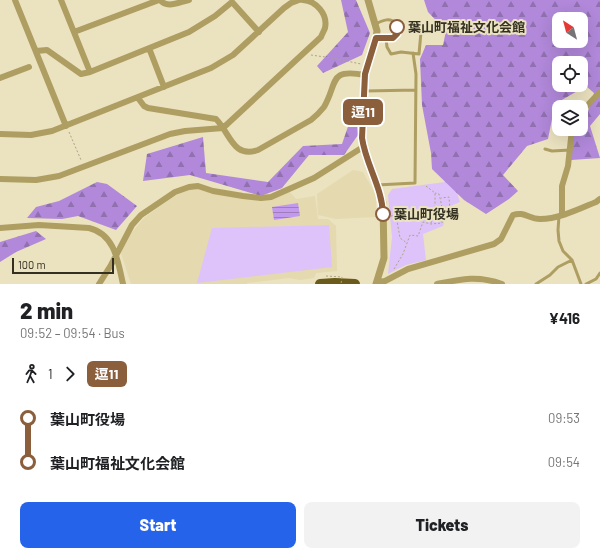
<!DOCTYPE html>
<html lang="en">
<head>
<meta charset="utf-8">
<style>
  :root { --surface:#fff; --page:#f2f2f2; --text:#202124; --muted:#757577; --accent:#2563eb }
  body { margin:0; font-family:Barlow,"Noto Sans JP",sans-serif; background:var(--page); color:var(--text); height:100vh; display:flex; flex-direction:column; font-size:15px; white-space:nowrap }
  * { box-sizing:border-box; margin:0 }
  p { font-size:13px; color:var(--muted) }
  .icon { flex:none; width:22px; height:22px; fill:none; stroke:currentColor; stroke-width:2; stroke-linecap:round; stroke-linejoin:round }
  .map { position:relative; height:284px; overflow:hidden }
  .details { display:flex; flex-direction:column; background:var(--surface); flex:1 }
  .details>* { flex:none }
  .badge { padding:0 8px; border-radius:6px; font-size:14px; line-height:26px }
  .needle { width:26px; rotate:324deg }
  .buttons { position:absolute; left:552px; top:12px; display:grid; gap:8px }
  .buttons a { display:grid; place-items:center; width:36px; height:36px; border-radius:8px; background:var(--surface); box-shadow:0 4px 16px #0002; font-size:20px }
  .scale { position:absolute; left:12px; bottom:10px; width:102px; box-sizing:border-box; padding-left:4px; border:2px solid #333022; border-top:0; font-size:11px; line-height:14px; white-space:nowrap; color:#333022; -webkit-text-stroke:3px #ebe2c0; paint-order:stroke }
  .map>.badge { position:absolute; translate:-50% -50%; box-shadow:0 0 0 2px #fff }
  .legs { display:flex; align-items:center; gap:6px; height:44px; padding:0 20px; font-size:13px }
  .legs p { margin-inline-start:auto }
  .overview { display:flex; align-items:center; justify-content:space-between; height:68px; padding:0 20px }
  h1 { font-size:22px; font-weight:800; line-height:30px }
  .cta { display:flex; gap:8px; margin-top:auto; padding:8px 20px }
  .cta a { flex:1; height:46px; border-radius:8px; background:var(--accent); color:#fff; font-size:16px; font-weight:800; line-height:46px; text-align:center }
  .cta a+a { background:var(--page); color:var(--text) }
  ul { padding:0 20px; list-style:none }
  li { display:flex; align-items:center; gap:14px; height:44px; font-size:15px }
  li i { display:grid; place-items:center; width:6px; height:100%; margin:0 5px; background:currentColor }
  li i::after { content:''; width:10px; height:10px; margin:-5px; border:3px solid; border-radius:50%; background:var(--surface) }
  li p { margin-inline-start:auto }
  li:first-child i { background:linear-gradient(#0000 50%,currentColor 0) }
  li:last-child i { background:linear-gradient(currentColor 50%,#0000 0) }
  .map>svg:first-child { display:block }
</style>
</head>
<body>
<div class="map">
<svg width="600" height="284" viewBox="0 0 600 284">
  <defs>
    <pattern id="forest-firs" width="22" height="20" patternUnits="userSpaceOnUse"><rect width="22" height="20" fill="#b188da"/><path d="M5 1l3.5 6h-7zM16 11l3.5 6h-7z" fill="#9170b0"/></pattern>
    <pattern id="water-rules" width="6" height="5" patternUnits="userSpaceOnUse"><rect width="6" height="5" fill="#c299ec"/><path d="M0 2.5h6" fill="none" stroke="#9e7dbf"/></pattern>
  </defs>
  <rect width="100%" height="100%" fill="#ebe2c0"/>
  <!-- built -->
  <path fill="#e4d9af" d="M353,170L363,172L376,195V217L336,219L318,215L317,194Z
    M196,188L260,199L289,191L296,199L315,196L318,219H328L336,226L337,271L316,273L314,278L300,280L289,278L247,283V284H131L121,253L122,248L129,236L144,218L170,199L188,189Z"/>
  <!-- green -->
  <path fill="#ddc3fa" d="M453,181L460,202L448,207L443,226L423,234L426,260L406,265L388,274L392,237L388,195L392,189Z
    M329,225L332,267L197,283L212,228Z"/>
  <!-- forest -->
  <path fill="url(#forest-firs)" fill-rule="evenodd" d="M341,0H356L370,33L362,55L323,73L317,66L348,32Z
    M424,0H600V114L590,126L600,158L571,160L570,141L577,129H581V123L588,111L594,93L586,86L555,104L548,139L527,146L503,175L518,191L509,199L486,214L464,200L432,169L431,153L422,105L420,59L426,45H443L446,31L428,12ZM559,19H581V41H559ZM559,63H581V85H559Z
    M355,106L358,135L344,155H309L282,188L261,196L190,175L143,181L147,154L203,137L206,173L268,182L303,146L342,144Z
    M97,182L107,184L137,206L116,230L78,216L62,219L27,218L36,207L59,201Z
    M36,231L46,239L16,252L0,262V242Z"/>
  <!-- water -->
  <path fill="url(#water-rules)" d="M298,203L300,216L274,220L272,207Z"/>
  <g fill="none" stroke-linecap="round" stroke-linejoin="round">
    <!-- path -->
    <path stroke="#aba489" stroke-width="1" stroke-dasharray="2 2" stroke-linecap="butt" d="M311,55L332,58L361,64
      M69,132L81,160
      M426,186L435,193V210L431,223
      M396,215L400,238L407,243
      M391,216L419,210H450L449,197L441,198
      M394,269L403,254L410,235L418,236L423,222L431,224L442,223C443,213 442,205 439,194L435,193"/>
    <!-- service -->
    <path stroke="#ae9e61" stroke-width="3" d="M376,24C383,20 390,17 397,24V34L393,38H377
      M386,39L387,47L391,54L401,52L419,54L421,32
      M365,91L416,90
      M545,149L552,151L570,150
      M377,185L415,183L416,74L413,53
      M559,216L558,230L559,241L563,251L572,260L581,284
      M536,284L550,275L558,267L572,260
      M586,284L596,279L600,273"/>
    <!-- minor -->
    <path stroke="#ae9e61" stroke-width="6" d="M15,0L66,126
      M61,0L90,72L189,32L215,16L232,2L259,32
      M160,0C167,9 179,2 189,0
      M74,32L159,0
      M149,48L164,87
      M36,51L47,50L81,74L90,72
      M0,78L29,67
      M138,98L144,106L148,108L216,119C230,133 233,159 258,150L311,120C316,116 320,112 324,107C338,83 328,68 365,75
      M581,112L600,92
      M0,134L31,135L52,131L211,68L233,55L284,8L291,3L299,0
      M0,179L36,180L59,176L170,134L185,131L223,128L321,37C322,34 324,31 325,28C328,14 316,1 303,0
      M562,215V186L568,166L572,129
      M0,228L39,225L89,228C115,234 118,262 123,284
      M377,282L385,281L408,269L494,244L501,239L513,215C524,211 529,219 540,219C559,219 579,209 596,202L600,199
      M99,284L111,265L132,225L141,215L175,192L189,187L198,186L213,191L243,196L261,198L271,197L314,178L363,147
      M437,284C461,279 478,275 502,284"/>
    <!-- tertiary -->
    <path stroke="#ae9e61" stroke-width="7" d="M368,0L377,31L376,38L365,75L362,138L363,147L383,203L384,258L376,284"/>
    <!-- trunk -->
    <path stroke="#6b5b1a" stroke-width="10" d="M320,284L335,283L355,284"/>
    <!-- path-bridge -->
    <path stroke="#aba489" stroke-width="1" stroke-dasharray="2 2" stroke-linecap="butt" d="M326,276L342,277L341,284"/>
  </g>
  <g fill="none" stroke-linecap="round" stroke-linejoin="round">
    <!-- line-1 casing -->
    <g stroke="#fff" stroke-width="9">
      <path id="line-1" d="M383,214C382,187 366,165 362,138L365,74L376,38H393L397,34V27"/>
    </g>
    <!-- line-1 -->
    <use href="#line-1" stroke="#8b5e3c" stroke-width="6"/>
  </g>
  <!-- markers -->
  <g fill="#fff" stroke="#8b5e3c" stroke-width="2">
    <circle cx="397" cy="27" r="7"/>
    <circle cx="383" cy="214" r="7"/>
  </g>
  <g text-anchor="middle" stroke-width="4" stroke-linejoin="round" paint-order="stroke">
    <!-- stop labels -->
    <g font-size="13" font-weight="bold" fill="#333022" stroke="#ebe2c0" text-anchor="start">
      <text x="408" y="32">葉山町福祉文化会館</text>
      <text x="394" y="219">葉山町役場</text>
    </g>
  </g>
</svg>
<div class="buttons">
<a><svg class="needle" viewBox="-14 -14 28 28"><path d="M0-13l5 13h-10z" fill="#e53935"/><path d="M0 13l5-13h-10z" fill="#757577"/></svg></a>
<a><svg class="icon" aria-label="locate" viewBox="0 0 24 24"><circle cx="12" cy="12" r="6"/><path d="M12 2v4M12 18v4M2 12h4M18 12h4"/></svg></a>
<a><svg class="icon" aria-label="layers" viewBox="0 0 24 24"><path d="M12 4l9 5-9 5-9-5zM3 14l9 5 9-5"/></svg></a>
</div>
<div class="scale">100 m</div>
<b class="badge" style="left:363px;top:112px;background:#8b5e3c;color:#fff">逗11</b>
</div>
<section class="details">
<div class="overview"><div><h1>2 min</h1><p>09:52 – 09:54 · Bus</p></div><b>¥416</b></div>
<div class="legs"><svg class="icon" aria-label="walk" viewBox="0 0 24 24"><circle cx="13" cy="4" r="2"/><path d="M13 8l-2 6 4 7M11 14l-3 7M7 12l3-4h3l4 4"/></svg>1<svg class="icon" aria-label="forward" viewBox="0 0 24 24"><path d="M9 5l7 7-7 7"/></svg><b class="badge" style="background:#8b5e3c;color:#fff">逗11</b></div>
<ul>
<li><i style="color:#8b5e3c"></i><b>葉山町役場</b><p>09:53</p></li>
<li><i style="color:#8b5e3c"></i><b>葉山町福祉文化会館</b><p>09:54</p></li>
</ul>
<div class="cta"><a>Start</a><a>Tickets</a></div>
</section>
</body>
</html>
